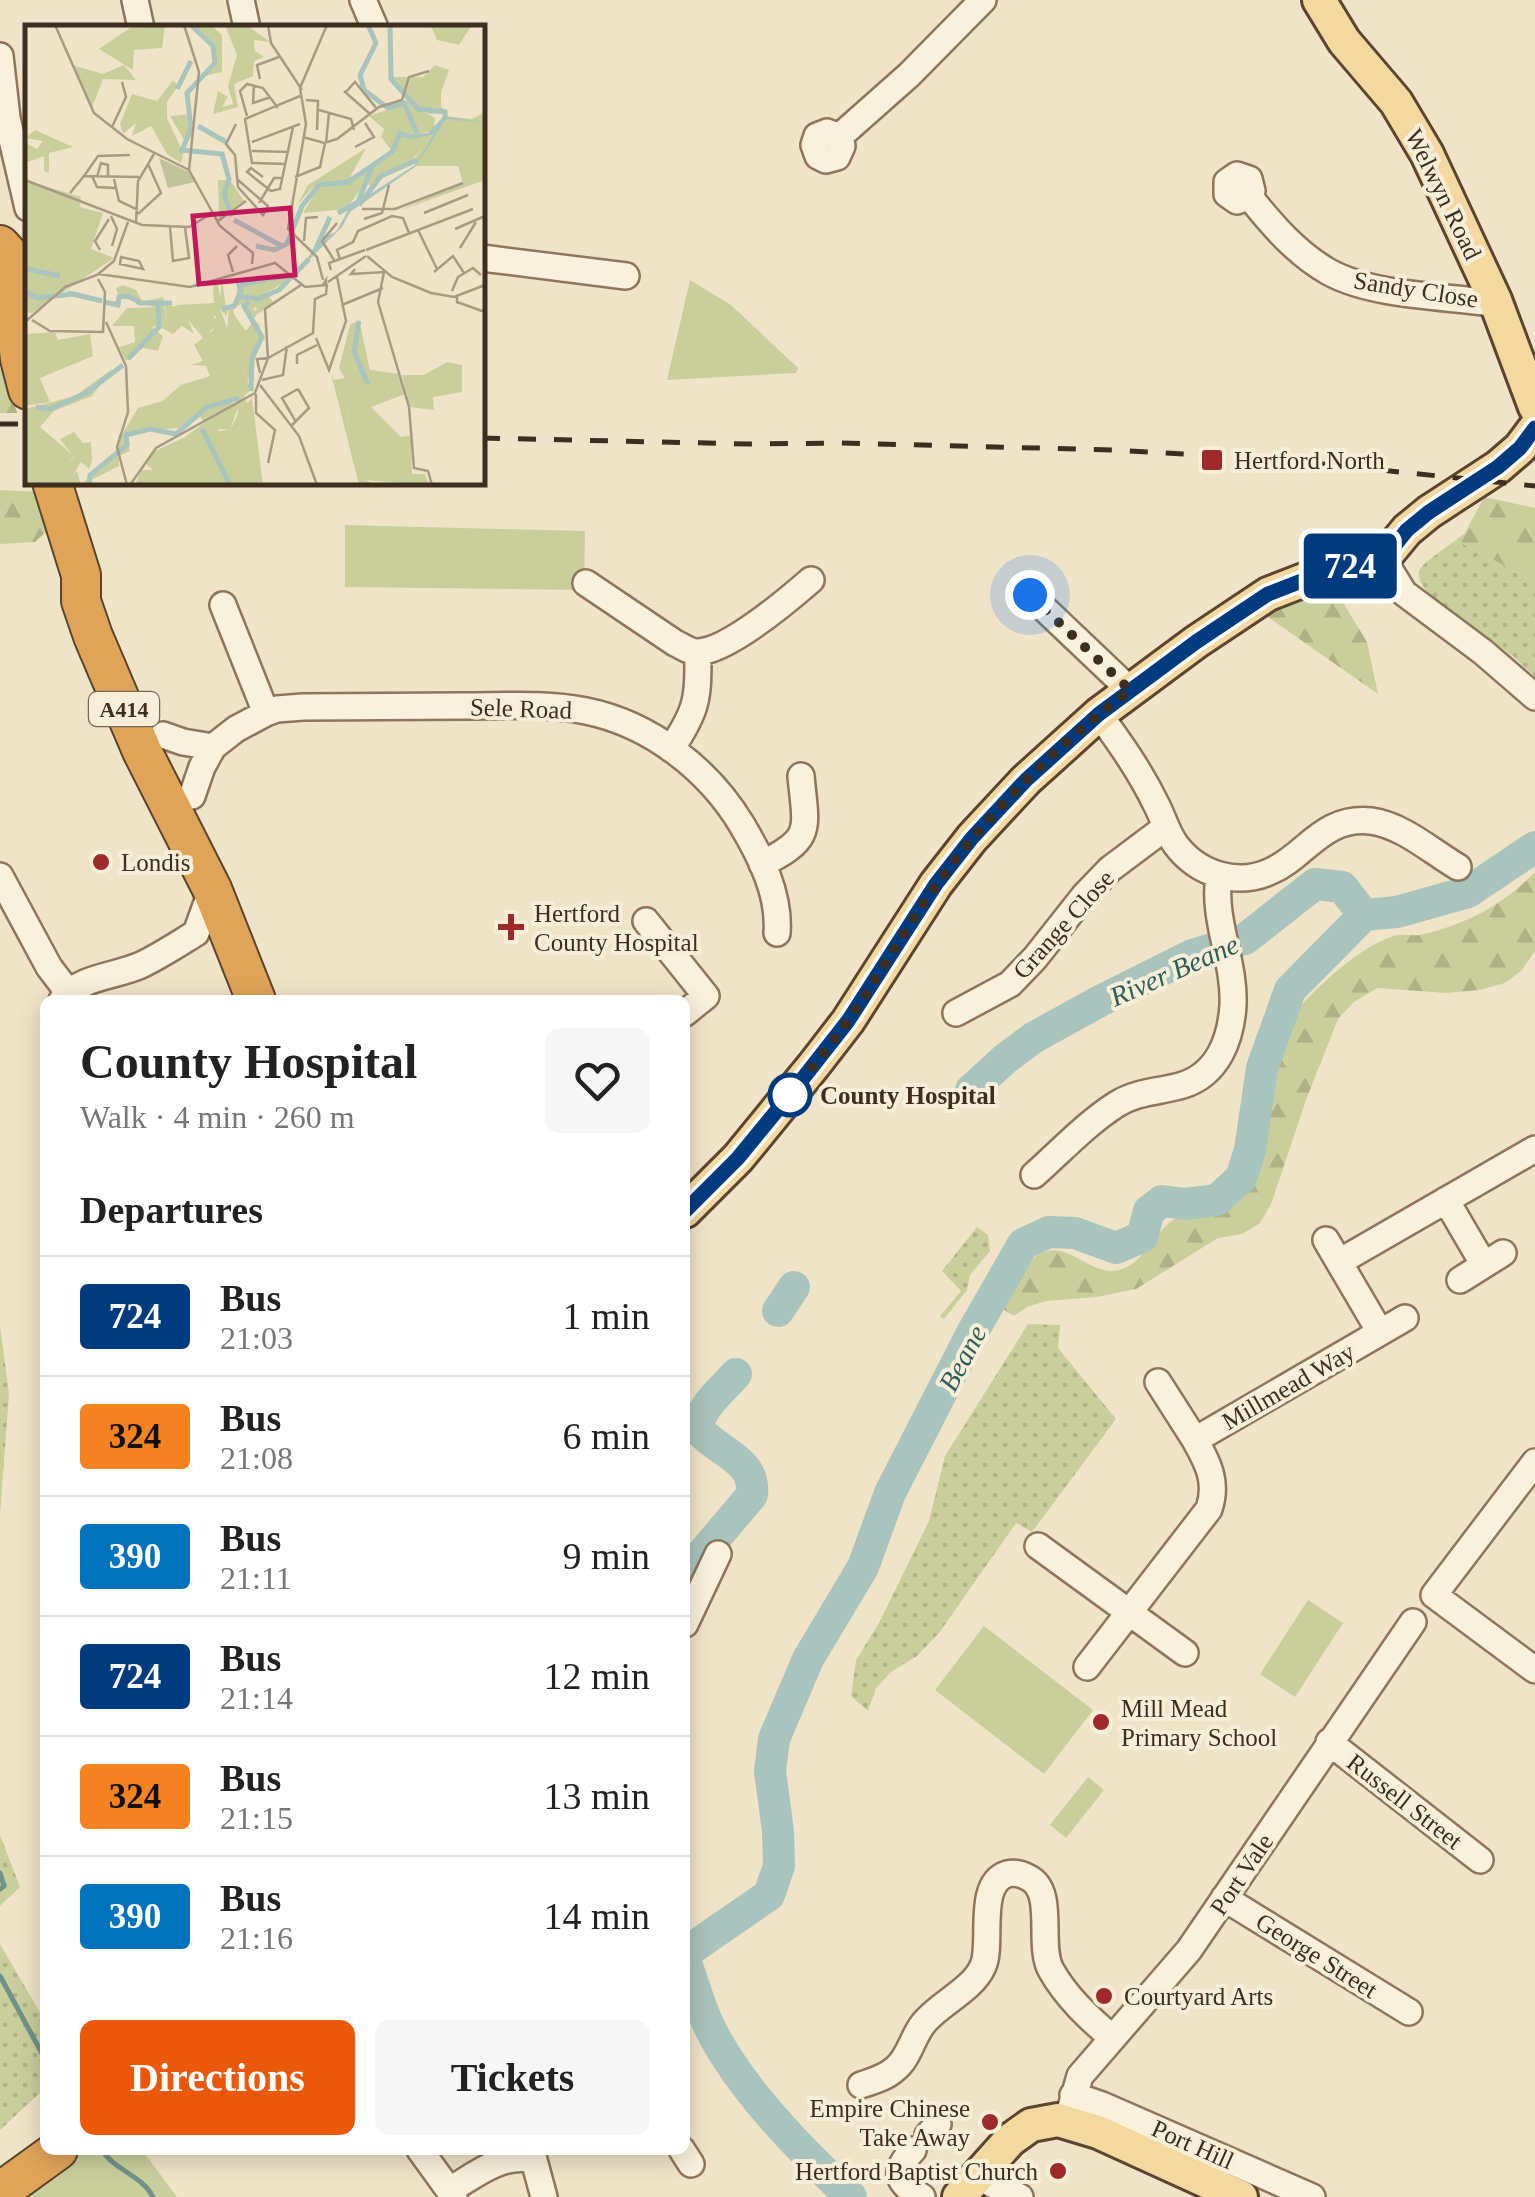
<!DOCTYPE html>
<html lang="en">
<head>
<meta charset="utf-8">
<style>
  :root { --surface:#fff; --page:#f6f6f6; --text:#222; --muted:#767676; --line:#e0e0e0; --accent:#ea580c }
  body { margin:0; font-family:"Times New Roman",serif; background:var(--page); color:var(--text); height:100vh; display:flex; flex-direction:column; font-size:38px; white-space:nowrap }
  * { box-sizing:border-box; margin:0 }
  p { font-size:32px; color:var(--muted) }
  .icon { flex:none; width:55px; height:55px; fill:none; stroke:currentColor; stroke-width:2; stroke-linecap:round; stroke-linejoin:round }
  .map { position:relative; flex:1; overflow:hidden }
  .sheet { position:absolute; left:40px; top:995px; width:650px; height:1160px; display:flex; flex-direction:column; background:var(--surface); border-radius:15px; box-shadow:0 5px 25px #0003 }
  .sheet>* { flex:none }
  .badge { padding:0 20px; border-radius:8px; font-size:35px; line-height:65px }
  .you { position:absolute; width:50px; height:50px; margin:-25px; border:8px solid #fff; border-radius:50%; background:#1a73e8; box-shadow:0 0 0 15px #1a73e833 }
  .map>.badge { position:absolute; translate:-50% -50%; box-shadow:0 0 0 5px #fff }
  h2 { padding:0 40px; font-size:38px; line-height:90px }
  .round { display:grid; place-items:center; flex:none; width:105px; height:105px; border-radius:15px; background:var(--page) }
  .head { display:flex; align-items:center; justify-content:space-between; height:170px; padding:0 40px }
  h1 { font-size:48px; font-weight:700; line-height:75px }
  .button { display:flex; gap:20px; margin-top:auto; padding:20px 40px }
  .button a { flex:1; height:115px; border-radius:15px; background:var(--accent); color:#fff; font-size:40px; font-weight:700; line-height:115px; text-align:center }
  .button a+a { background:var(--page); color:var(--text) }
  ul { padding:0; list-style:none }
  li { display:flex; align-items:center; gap:30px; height:120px; padding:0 40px; border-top:2px solid var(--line) }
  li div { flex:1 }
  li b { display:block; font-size:38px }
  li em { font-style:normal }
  li .badge { min-width:110px; font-weight:700; text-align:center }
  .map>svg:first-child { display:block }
</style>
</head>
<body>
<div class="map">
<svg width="1535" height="2197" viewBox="0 0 1535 2197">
  <defs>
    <pattern id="grass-dots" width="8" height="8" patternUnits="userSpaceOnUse" patternTransform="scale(2.5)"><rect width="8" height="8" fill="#c9cf9b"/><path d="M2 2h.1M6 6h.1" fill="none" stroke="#aeb285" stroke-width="1.8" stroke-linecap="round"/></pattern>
    <pattern id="forest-firs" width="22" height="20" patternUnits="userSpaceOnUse" patternTransform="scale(2.5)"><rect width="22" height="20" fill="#c9cf9b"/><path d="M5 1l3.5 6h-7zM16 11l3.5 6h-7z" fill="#aeb285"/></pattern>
  </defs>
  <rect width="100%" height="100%" fill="#f0e4c8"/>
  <!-- grass -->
  <path fill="url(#grass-dots)" d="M1456,540L1535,582V677C1526,668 1516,658 1506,651C1490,639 1407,592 1420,569C1425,561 1447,547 1456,540Z
    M977,1227L988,1235L990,1251L970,1275L967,1290L944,1319L940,1316L961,1291L942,1271Z
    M1028,1324L1060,1325L1058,1348L1116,1419L1032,1532L1016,1523L939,1633L917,1656L891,1672L876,1688L868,1711L851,1696L856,1660L879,1623L929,1521L945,1456Z
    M0,1326L9,1394L0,1514Z
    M0,1835L20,1887L0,1906Z
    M0,1944L45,2021V2088L0,2130Z"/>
  <!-- forest -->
  <path fill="url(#forest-firs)" d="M0,368L9,381L17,413H0Z
    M0,490L39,492L48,530L35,542L0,544Z
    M1484,497L1535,508V582L1456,540L1465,533Z
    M1314,592L1344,604L1367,642L1378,694L1262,613Z
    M1535,872V951L1522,970L1505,983L1479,990L1446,993L1377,988L1354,1002L1338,1019L1306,1100L1271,1204L1260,1223L1242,1234L1218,1238L1136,1289L1096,1297L1046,1301L1027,1307L1014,1316L1001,1308C1010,1294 1018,1276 1029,1263C1066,1223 1092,1292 1132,1264C1151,1251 1158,1226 1180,1216C1204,1206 1232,1216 1249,1191C1259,1176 1260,1157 1262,1140C1267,1100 1270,1040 1298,1009C1320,984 1361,946 1394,936C1403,933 1414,937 1424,934C1467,924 1504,904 1535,872Z"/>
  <!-- green -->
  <path fill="#c9cf9b" d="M690,280L731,305L798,368L796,373L667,380Z
    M345,525L585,531L584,590L345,587Z
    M1308,1600L1343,1623L1295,1697L1260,1674Z
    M984,1626L1093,1710L1044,1774L935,1690Z
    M1088,1777L1104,1790L1066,1838L1050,1825Z
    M80,2150H142L177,2197H19Z"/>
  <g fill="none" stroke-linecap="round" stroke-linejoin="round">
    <!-- stream -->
    <path stroke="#6f938a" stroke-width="5" d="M0,1873L4,1886L0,1889
      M0,1976L45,2059
      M102,2150C114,2170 143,2176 153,2197"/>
    <!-- river -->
    <path stroke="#a9c4bc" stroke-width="32" d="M1364,915L1397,912L1468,892L1535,847
      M971,1090L1005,1059L1033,1038L1100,1001L1192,955L1245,939L1315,884L1342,887L1364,915
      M778,1311L794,1287
      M685,1574L752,1495C756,1459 718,1453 698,1429C699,1408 722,1390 736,1374
      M685,1953L769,1895L779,1866L778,1831L770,1771L774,1739L808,1659L863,1567L890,1493L972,1333L1023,1244L1049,1232L1075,1233L1116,1248L1142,1237L1149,1211L1162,1201L1185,1204L1217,1200L1241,1178L1250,1150L1262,1068L1290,990L1364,915
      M685,1960C693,1982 699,2005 709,2026C739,2088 800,2150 851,2197"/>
    <!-- minor casing -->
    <g stroke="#8d765c" stroke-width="30">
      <path id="minor" d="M135,0L141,28
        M241,0L247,28
        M363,0L375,28
        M0,56L7,118L28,208
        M839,137L827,132L817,136L814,145L818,156L826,160L837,157L842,146L839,137L909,75L983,0
        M1249,196L1237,201L1227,194V182L1237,175L1249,179L1252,191L1249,196C1272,225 1297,254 1329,272C1371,295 1437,296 1484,302L1495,300
        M482,258L626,276
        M1383,559L1404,593L1483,652L1535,697
        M586,583L675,643C682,646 689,652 697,652C727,652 788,600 811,580
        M1030,595L1130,690
        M223,605L266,713
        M1099,714C1120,743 1140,771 1156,804C1163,817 1167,833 1176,845C1198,874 1237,887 1271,871C1306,856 1322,816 1371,821C1402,825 1431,851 1458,867
        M163,735L183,742L213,747
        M671,749C698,709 698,699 698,652
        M192,796L202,767L213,747L236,729L266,713L277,709L303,707C357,707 410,706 464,706C504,706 546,703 586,711C651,724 709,770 742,825C761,857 780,895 777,933
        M762,864C814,838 806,830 801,776
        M0,876L49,967L68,992
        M646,921L706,996L685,1013
        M62,1000C81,976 114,977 141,965C160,956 178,944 196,933L212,889
        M956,1013L1010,984L1035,958L1084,896L1110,869L1166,827
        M1034,1175C1061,1151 1087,1123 1117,1104C1138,1091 1160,1092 1183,1085C1218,1074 1231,1039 1233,1005C1235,961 1212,919 1219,876
        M1446,1200L1484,1265
        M1326,1240L1380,1332
        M1339,1262L1535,1149
        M1460,1280L1503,1253
        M1158,1382L1195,1440
        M1535,1462L1434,1595L1535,1670
        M1038,1546L1185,1653
        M685,1624L718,1554
        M1087,1667L1209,1509C1218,1482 1208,1463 1195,1440L1405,1318
        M1329,1742L1480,1860
        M1224,1898L1409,2012
        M861,2085C873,2081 885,2078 895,2069C909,2058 912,2038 923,2024C938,2004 973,1990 983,1966C993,1944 976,1884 1007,1874C1014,1872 1022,1874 1029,1878C1056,1892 1037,1945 1051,1970C1066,1997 1089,2018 1112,2038
        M1073,2095L1102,2105L1312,2197
        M1067,2121L1080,2076L1189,1950L1413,1622
        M928,2135L938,2124
        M420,2150L454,2197
        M682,2150L691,2164
        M913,2150C892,2172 897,2183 922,2197
        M979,2174L992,2184L1020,2197
        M450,2190C475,2175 503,2152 534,2160L544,2197"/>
    </g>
    <!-- major casing -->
    <g stroke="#5b4430" stroke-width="38">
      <path id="major" d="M1319,0L1344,41L1396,102L1427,154L1495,300L1535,407
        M685,1211L738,1158L814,1065L848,1021L936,884L972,838L1026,780L1099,714L1196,642L1268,594L1317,575L1383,559L1407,530L1429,512L1498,467L1520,448L1535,428
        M959,2197L1010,2140L1031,2125L1058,2120L1098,2132L1241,2197"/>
    </g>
    <!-- highway casing -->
    <g stroke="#5b4430" stroke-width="42">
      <path id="highway" d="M0,245L11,257L15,271L12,292L20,359L28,390
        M52,482L81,575V601L93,636L142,751L212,889L256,1000
        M0,2192L58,2150"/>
    </g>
    <!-- minor -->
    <use href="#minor" stroke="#faf1dc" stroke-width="25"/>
    <!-- major -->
    <use href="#major" stroke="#f3d9a0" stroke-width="32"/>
    <!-- highway -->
    <use href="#highway" stroke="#e0a458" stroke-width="38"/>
    <!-- rail -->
    <path stroke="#3d2e20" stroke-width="5" stroke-dasharray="18 18" stroke-linecap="butt" d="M0,424H28
      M482,438L750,444L841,443L1114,450L1284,460L1535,486"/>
  </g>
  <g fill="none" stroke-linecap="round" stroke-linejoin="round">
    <!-- line casing -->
    <g stroke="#fff" stroke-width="22">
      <path id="line" d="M685,1211L738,1158L797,1086L848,1021L936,884L972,838L1026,780L1099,714L1196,642L1268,594L1317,575L1383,560L1407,530L1429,512L1498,467L1520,448L1535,428"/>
    </g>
    <!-- line -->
    <use href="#line" stroke="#003b80" stroke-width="15"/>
    <!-- walk -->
    <path stroke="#3d2e20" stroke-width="10" stroke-dasharray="0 18" d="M790,1095C810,1071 829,1047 847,1022C880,976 906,926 940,880C993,808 1058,745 1130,690L1030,595"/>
  </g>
  <!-- markers -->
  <g fill="#9e2a2b" stroke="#f7eed8" stroke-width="4">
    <rect x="1200" y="448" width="24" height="24" rx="5"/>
    <circle cx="101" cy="862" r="10"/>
    <path d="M506 912h10v10h10v10h-10v10h-10v-10h-10v-10h10z"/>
    <circle cx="1101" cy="1722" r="10"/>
    <circle cx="1104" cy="1996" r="10"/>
    <circle cx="990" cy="2122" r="10"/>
    <circle cx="1058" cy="2171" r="10"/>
  </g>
  <circle fill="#fff" stroke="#003b80" stroke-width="5" cx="790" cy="1095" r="20"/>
  <g text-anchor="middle" stroke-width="8" stroke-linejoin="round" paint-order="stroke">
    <!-- shield labels -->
    <rect fill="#f7eed8" stroke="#756857" stroke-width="2.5" x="89" y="692" width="70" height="34" rx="8"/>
    <g font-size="22" font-weight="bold" fill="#3d2e20">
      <text x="124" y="717">A414</text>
    </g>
    <!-- street labels -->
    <g font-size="25" fill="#3d2e20" stroke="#f7eed8">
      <text transform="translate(1444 194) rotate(64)" y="9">Welwyn Road</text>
      <text transform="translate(1416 289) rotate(9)" y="9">Sandy Close</text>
      <text transform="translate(521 708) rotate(2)" y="9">Sele Road</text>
      <text transform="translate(1063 924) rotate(-48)" y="9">Grange Close</text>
      <text transform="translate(1288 1386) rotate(-30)" y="9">Millmead Way</text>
      <text transform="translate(1405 1801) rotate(38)" y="9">Russell Street</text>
      <text transform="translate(1241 1874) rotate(-56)" y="9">Port Vale</text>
      <text transform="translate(1317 1955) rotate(32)" y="9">George Street</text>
      <text transform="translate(1193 2144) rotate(24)" y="9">Port Hill</text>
    </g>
    <!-- poi labels -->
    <g font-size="25" fill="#3d2e20" stroke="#f7eed8" text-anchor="start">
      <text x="1234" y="469">Hertford North</text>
      <text x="121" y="871">Londis</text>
      <text x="534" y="922">Hertford<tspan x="534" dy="29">County Hospital</tspan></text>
      <text x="1121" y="1717">Mill Mead<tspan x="1121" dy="29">Primary School</tspan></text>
      <text x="1124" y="2005">Courtyard Arts</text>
      <text x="970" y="2117" text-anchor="end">Empire Chinese<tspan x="970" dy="29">Take Away</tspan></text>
      <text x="1038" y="2180" text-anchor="end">Hertford Baptist Church</text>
    </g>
    <!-- stop labels -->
    <g font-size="25" font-weight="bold" fill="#3d2e20" stroke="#f7eed8" text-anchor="start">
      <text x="820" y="1104">County Hospital</text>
    </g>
    <!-- water labels -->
    <g font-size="28" font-style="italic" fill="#2f5d5a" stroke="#f7eed8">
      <text transform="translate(1174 970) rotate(-24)" y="10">River Beane</text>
      <text transform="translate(962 1358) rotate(-62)" y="10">Beane</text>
    </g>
  </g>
  <!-- overview -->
  <g transform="translate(25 25)">
    <rect width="460" height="460" fill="#f0e4c8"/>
    <path d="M140,0L137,23L109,25L108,45L74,24L105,3ZM148,55L153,61L142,77V93L157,125L161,118L145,91L167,89L156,138L142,129L126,101L107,111L111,98L98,109L95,99L107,69L132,76ZM382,78L410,93L409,105L384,112L375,107L367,126L356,112L359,104L344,91ZM460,87V155L373,186L438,158L433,141H391L389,135L418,91L447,94ZM193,155H205L219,176L194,194ZM269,252L241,268L248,277L235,288L213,261ZM140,280L184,286L193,296L179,314L163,295L142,299ZM131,282L133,300L127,302L138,311L133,326L118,323L101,336L94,322L110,317L109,301H87L102,283ZM204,283L221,306L229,295L234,299L237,312L223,356L202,307ZM334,295L345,345L375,349L380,369L346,382L376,412L386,410L387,449H400L404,460L339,455L322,403L323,382L309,355L320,353L314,343L325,300ZM30,307L33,315L65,309L68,331L15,353L25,377L0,381V309ZM206,332L214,372L183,379L154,403L98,408L113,383L186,362L189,337ZM87,344L67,371L29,386L15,402L49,431L37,442L45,454L52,446L56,460H0V384L50,371ZM195,377L214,379L205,405L193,404L200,424L189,433L204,460H110L116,445H128L120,438L128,427L160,412L179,398L174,389Z" fill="#c9cf9b"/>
    <path d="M200,0H222L245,17L229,15L230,26L239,32L229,36L228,51L209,59L213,82L188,89L193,66L203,72L197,82L208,79L203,61L212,30ZM447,0L434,20L412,15L406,1ZM47,40L78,49L99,40L111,55L78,54L67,83ZM410,40L424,45L416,68V82L423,87L405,89L382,79L393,100L386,112L381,107L391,100L379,88L352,97L365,89L363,82L384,75L364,52H398ZM10,105L48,122L24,128V148L19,146V131L0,138V118L12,124L18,116L0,113ZM341,123L323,156L288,162L272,180L283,160ZM197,255L201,282L209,281L213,261L220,274H233L228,286L237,284L228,294L216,279L208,284L211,294L204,283L201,291L195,284L226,365L219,371L222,378L227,373L238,460H204L189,432L199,423L188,407L205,405L213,389L206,333L189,337L194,354L186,362L134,379L156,360L185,351L181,341L165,340L178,336L169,320L189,304L179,301L191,300V291L154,287L151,280L189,278L188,262L192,256L195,272ZM98,260L111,265L118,277L138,272L142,299L163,295L169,309L157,301L148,309L133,301L130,282L94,272L91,263ZM306,349L323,382L322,402L339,454L350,460H334ZM49,407L58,418L66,417L67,435L64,444L56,437L46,454L32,445L49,432L35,414ZM107,408L100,411L105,426L94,431V441L56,460L91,426L94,409Z" fill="#c9cf9b"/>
    <path d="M168,0H186L197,10V47L179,51L190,39L189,21Z" fill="#c9cf9b"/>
    <path d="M134,133L164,147L170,157L143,163Z" fill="#bfc49a"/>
    <path d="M376,109L408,110L381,142L356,150L346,162L341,157L321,184L278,188L295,160L348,146L351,136L368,128ZM0,155L56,172L55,182L78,188L66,224L89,233L7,288L0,287ZM422,337L437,340V367L408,372L409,385L384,382L377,350H399Z" fill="#c9cf9b"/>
    <path d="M419,91L460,98L421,94L390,142L325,187L317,202L280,239L293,214L311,207L325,182L390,140L409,109L387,114L379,110L403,108Z" fill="#a9c4bc"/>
    <path fill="none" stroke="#a9c4bc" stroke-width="5" d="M166,0L188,21L190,38L162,68L166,104L157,125L197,129L204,154L199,170L207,191M343,0L351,18L335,50L339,65L363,83L379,78L392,108M365,0L366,54L393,84L420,87V93M152,64L166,36M173,101L201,117M334,180L356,151L392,135M313,188L333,177L347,142M209,195L257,221M231,221L249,225L262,219L277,181L294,160L323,157L367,127L375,108L387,112M292,221L305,192M2,244L35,251M0,266L12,273L49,269L77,276M43,268L73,275M218,274L214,260L260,251M79,277L93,280L94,272L104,271L115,278H147M224,277L219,281L237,312L227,333L226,366M197,284L209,281L214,271L233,274L254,265L284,234M334,296L329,327L343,359M103,334L134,302L133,279M11,382L25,384L61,368L98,340M177,404L205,460M64,460L65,450L102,420L101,410L125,404L151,409L182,382L214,373"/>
    <path fill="none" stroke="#a89b85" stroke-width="2.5" d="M30,0L69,88L102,114L164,145M159,0L174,47L164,145L195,201L228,228L227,239M243,0L246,18L277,65M235,54L232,40L254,32M229,60L228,78L246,72M319,66L345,89M320,68L330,57L352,84M281,75L293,76L292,105M294,85L326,94L329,105M222,91L215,66L222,59L238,63L253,83M211,99L201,119L210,130L213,162L238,190L243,181L236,175M87,102L101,72L97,57M278,112L299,118L312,114L354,82L377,75L384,52L404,46M227,117L275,99M301,118L304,88M330,122L349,112L340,98M227,126L264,127M261,139L227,138L220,94L275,71M59,151L73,131L105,130M67,151L72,162L90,163M72,152L76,138L83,140V153M238,152L226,143L222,147L246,166L255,164L268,102M270,152L295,142L300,118M89,154L94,176L113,185M0,155L117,200L164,202L186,189M213,155L236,175M45,168L59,151L114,152M234,178L249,153H258M337,184H370L438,158M399,188L443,170M113,189L136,168L123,139M86,191L92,204L87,221M339,194L357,188L364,160M193,196L221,176M111,198L113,156L129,129M145,202L148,236L164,233L160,202M430,204L460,191M393,205L412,244M279,216L281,193L293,192M435,223L451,197M75,225L70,216L84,194M341,225L448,184M342,231L367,252L406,268L429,272L460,260M96,232L114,236L118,244L95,239ZM315,234L312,225L328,217L333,206L367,191L378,193L384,208M309,235L297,216L312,198M330,244L326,249L359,247L353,277L384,382L389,443L403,446L407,460M306,245L304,238L340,225M208,247L203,230L212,221M409,247L428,231L439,248M72,250L89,236L103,197M298,255L292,232L263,204L281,99L275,63L302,0M303,257L341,231M427,266L433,252L448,243L456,250M432,271V277L460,287M317,280L358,263M7,295L25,306L78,307L80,267L73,254M0,297L40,262L74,249L165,262L250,238L280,262L301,260V255L298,260M81,297L101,341L103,387L92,422L102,460M291,313L304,345L321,296L312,252M272,339V330L292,320M235,348L232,334L243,333L240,284L276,260M237,355L258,350L262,321M235,360L274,411L292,460M231,369V388L250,405L243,438M271,397L257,373L273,364M267,400L284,383L273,364M105,460L131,423L230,368L243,333L288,308L290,274L301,269L302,259"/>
    <path fill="#c2185b" fill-opacity="0.15" stroke="#c2185b" stroke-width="5" d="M265,183L270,250L174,259L168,191Z"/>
    <rect width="460" height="460" fill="none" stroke="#3d2e20" stroke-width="5"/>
  </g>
</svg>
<div class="you" style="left:1030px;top:595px"></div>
<b class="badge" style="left:1350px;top:566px;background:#003b80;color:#fff">724</b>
<section class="sheet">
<div class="head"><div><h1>County Hospital</h1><p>Walk · 4 min · 260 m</p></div><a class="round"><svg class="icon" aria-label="heart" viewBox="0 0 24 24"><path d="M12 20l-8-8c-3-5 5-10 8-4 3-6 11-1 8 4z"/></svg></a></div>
<h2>Departures</h2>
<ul>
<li><span class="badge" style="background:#003b80;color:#fff">724</span><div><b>Bus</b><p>21:03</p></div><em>1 min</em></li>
<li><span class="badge" style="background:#f58220;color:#111">324</span><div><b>Bus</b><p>21:08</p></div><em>6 min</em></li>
<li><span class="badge" style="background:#0072bc;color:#fff">390</span><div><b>Bus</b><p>21:11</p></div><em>9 min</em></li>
<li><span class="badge" style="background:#003b80;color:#fff">724</span><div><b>Bus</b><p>21:14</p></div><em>12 min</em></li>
<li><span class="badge" style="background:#f58220;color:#111">324</span><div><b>Bus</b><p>21:15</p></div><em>13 min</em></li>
<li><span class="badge" style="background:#0072bc;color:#fff">390</span><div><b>Bus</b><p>21:16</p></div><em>14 min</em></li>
</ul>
<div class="button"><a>Directions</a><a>Tickets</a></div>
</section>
</div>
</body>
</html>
